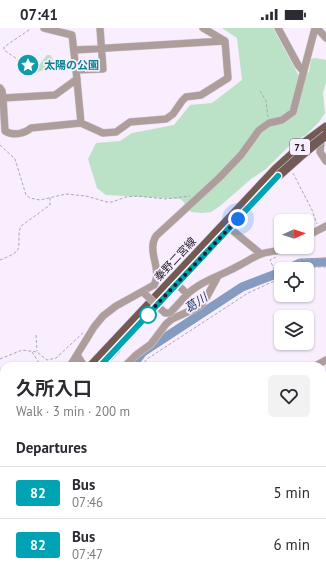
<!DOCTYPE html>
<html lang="en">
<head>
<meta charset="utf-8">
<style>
  :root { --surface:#fff; --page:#f2f2f3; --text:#2b2b33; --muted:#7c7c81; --line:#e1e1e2 }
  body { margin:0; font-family:"PT Sans","Noto Sans JP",sans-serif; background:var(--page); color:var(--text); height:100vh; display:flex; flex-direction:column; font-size:15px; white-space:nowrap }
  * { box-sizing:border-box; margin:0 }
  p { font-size:13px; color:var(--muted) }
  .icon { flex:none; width:22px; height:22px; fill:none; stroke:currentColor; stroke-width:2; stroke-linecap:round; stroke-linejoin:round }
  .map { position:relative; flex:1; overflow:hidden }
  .side { position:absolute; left:0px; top:334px; width:326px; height:216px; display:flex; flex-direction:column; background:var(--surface); border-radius:12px 12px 0 0; box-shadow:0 1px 3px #0004 }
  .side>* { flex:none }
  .badge { padding:0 8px; border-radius:3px; font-size:14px; line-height:26px }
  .needle { width:26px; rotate:86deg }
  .buttons { position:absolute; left:274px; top:186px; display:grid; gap:8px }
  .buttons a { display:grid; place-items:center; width:40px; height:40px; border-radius:6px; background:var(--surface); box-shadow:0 1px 3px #0004; font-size:20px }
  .you { position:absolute; width:20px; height:20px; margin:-10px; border:3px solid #fff; border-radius:50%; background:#1a73e8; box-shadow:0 0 0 6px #1a73e833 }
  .map>.badge { position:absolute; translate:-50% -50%; box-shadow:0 0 0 2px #fff }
  h2 { padding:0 16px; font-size:15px; line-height:36px }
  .round { display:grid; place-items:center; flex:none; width:42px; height:42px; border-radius:6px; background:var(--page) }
  .headline { display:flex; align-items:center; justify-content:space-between; height:68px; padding:0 16px }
  h1 { font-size:19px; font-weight:700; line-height:30px }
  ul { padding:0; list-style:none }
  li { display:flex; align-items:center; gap:12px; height:52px; padding:0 16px; border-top:1px solid var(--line) }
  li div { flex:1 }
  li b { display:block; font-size:15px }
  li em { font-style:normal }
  li .badge { min-width:44px; font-weight:700; text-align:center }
  .status { display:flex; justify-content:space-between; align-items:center; height:28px; padding:0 20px; background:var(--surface); direction:ltr }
  .status svg { height:11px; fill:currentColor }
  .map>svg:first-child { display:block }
</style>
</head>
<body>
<div class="status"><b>07:41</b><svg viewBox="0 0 49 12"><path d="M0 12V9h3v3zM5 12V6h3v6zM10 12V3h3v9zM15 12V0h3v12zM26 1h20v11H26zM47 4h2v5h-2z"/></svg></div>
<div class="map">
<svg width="326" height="550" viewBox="0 0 326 550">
  <rect width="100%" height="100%" fill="#f8eefe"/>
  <!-- green -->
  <path fill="#bbe1c6" d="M222,0H273L299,48L309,44L311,31L315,30L326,32V54L323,65L325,85L319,94L306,107L293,114L266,141L251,151L220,178L211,184L202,185L191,184L181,171L106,167L97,160L88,131L96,115L120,113L132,105L174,97L190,77L212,75L242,52L237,10Z
    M47,27H50C53,30 54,33 53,37C44,42 31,49 21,44C17,26 28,30 39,37Z
    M322,368L326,371V428L322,425Z
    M322,449L326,450V550H189L186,546H322Z"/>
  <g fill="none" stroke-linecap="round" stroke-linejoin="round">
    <!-- river -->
    <path stroke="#859bbf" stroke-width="9" d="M287,241L300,235L326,234
      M132,338L143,324L242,259L281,244
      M0,496L4,495"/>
    <!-- minor casing -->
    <g stroke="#d2c8d7" stroke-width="8">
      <path id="minor" d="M44,0L72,7L76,42L103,41L100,0
        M278,0L298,37L303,43
        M317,0L326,10
        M75,22L224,13
        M76,42L81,95L103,105L116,104L130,94L166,91L173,86L182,73L186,69L201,67L228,50L225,13L203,0
        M77,51L55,67L3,70L5,103C13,108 24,106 31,100L81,95
        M0,60L2,63L3,70
        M317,114L320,113L321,115L320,124L326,133
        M233,203L261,226
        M307,208L326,198
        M177,256L187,266
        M182,272C196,254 219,249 238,238C246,234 253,229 261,226C270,223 278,224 288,219
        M77,327L84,338
        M70,338L94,299L103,288L116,278L154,257C163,241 146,224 156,208L219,150L241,127L259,102L269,95L282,92L293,84L315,0
        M125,338L136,327L151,316L166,296L172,291L194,281L200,278L205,272L218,248
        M315,338L326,332
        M0,442L4,444
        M0,480L4,477
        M38,550L49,546"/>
    </g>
    <!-- major casing -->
    <g stroke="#d2c8d7" stroke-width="10">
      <path id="major" d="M91,338L276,141L307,113L326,99
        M99,338L116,321
        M0,417L4,414"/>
    </g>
    <!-- path -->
    <path stroke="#aea6b4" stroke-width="1" stroke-dasharray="3 2" stroke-linecap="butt" d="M20,33L4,22V19L29,2V0
      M260,63L266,73L268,89
      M0,117L15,131L26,167L30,170L40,172L66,166L86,168L107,174H112L126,169L137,168L166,171L190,168
      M293,145L312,182L317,196
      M276,229L270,232L278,250
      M0,232C5,230 13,227 17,223C21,218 17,205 21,198L50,177V170
      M303,241L316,239H326
      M275,242L300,232L326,230
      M36,307L37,323
      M32,324L41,338
      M0,331L22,322L37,324L47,332L56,330L84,304
      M141,338L147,331L248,265L281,250
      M0,490L4,489
      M0,503L4,501
      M0,524L4,521
      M115,546L118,548L129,550
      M321,546L326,547
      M297,550L305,546"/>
    <!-- minor -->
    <use href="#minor" stroke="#ad9e9c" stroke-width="7"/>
    <!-- major -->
    <use href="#major" stroke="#735a55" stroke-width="9"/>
    <!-- minor-bridge casing -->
    <g stroke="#d2c8d7" stroke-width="8" stroke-linecap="butt">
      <path id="minor-bridge" d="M144,265L165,285H170L182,272"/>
    </g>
    <!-- major-bridge casing -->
    <g stroke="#d2c8d7" stroke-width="10" stroke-linecap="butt">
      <path id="major-bridge" d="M278,148L305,124L326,107"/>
    </g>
    <!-- minor-bridge -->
    <use href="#minor-bridge" stroke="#ad9e9c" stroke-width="7"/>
    <!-- major-bridge -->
    <use href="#major-bridge" stroke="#735a55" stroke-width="9"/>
  </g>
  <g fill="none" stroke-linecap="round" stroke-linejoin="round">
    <!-- line casing -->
    <g stroke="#fff" stroke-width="9">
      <path id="line" d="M100,338L278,148"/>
    </g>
    <!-- line -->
    <use href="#line" stroke="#00a3b4" stroke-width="6"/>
    <!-- walk -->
    <path stroke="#231d27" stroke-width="4" stroke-dasharray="0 7.2" d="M148,287L144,290L238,191"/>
  </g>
  <!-- icons -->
  <defs>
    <g id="sight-disc" transform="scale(1.15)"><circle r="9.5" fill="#0f9aa8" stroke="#f8eefe"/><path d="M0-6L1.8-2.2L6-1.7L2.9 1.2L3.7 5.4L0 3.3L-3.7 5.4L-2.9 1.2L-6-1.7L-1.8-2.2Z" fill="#fff"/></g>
  </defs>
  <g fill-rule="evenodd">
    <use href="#sight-disc" x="28" y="37"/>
  </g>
  <!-- markers -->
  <circle fill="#fff" stroke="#00a3b4" stroke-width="2" cx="148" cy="287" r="8"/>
  <g text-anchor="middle" stroke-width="3.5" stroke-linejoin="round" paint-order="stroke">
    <!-- shield labels -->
    <rect fill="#f8eefe" stroke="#635c68" stroke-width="1" x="290" y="111" width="20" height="16" rx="3"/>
    <g font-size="10" font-weight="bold" fill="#231d27">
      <text x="300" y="123">71</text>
    </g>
    <!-- culture labels -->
    <g font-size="11" font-weight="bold" fill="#0d838f" stroke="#f8eefe" text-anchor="start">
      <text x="44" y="41">太陽の公園</text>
    </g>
    <!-- street labels -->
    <g font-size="11" fill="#231d27" stroke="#f8eefe">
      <text transform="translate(175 231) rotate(-47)" y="4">秦野二宮線</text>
    </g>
    <!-- water labels -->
    <g font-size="12" font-style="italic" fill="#203c6b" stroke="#f8eefe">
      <text transform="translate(196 275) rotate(-33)" y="4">葛川</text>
    </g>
  </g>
</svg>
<div class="buttons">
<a><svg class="needle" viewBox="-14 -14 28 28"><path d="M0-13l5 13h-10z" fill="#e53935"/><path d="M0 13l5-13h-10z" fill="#7c7c81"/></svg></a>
<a><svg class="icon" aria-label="locate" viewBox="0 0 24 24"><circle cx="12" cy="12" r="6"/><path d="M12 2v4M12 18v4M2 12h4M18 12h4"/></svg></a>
<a><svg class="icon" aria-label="layers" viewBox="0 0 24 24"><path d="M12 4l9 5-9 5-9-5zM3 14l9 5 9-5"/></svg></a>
</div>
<div class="you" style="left:238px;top:191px"></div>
<section class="side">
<div class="headline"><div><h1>久所入口</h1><p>Walk · 3 min · 200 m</p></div><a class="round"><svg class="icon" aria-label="heart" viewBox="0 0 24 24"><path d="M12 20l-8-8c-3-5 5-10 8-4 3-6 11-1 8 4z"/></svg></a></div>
<h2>Departures</h2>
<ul>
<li><span class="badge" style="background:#00a3b4;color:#fff">82</span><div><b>Bus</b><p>07:46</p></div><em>5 min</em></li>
<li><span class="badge" style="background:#00a3b4;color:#fff">82</span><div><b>Bus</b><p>07:47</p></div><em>6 min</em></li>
</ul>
</section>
</div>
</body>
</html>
